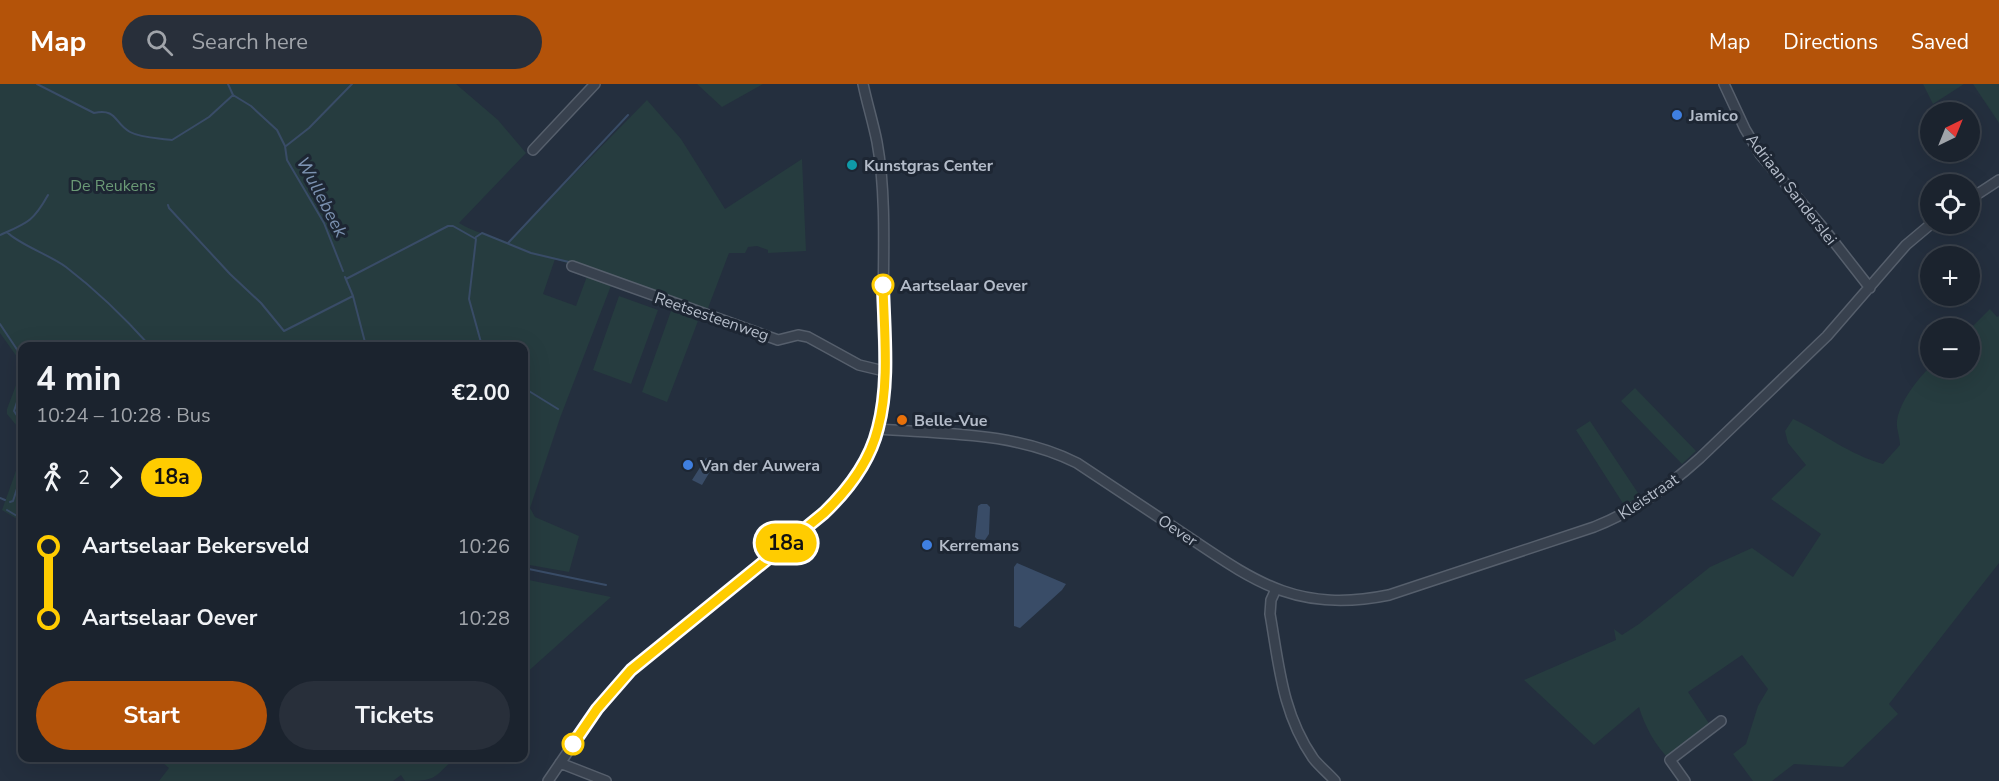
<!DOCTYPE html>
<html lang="en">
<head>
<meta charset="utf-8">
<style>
  :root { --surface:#1b232e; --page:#282f3a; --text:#f1f3f6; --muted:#a0a4aa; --line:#39404a; --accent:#b45309 }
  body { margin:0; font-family:"Nunito Sans",sans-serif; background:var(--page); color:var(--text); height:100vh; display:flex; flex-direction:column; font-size:22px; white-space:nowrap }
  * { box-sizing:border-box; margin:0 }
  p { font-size:20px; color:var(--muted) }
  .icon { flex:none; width:33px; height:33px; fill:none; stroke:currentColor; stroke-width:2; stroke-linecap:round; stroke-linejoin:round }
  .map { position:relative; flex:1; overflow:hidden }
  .panel { position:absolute; left:18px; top:258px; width:510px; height:420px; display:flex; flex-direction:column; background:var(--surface); border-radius:12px; box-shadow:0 6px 24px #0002,0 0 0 2px var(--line) }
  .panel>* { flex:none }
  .badge { padding:0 12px; border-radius:20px; font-size:21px; line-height:39px }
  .needle { width:39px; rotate:43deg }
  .controls { position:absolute; left:1920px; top:18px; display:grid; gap:12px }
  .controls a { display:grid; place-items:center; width:60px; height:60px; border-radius:50%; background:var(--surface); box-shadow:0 6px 24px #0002,0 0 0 2px var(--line); font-size:30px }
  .map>.badge { position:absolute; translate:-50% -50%; box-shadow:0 0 0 3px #fff }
  .legs { display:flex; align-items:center; gap:9px; height:66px; padding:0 18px; font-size:20px }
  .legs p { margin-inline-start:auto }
  .overview { display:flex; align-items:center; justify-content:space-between; height:102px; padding:0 18px }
  h1 { font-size:33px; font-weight:700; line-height:45px }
  .button { display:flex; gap:12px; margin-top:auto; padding:12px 18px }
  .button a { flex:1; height:69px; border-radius:36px; background:var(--accent); color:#fff; font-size:24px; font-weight:700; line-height:69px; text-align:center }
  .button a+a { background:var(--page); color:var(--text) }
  ul { padding:0 18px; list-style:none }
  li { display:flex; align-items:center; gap:21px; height:72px; font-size:22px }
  li i { display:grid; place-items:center; width:9px; height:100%; margin:0 8px; background:currentColor }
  li i::after { content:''; width:15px; height:15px; margin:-8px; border:4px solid; border-radius:50%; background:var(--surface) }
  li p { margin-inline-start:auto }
  li:first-child i { background:linear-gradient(#0000 50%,currentColor 0) }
  li:last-child i { background:linear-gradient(currentColor 50%,#0000 0) }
  header { display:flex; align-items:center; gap:36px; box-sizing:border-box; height:84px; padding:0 30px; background:var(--accent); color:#fff }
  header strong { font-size:28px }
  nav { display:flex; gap:33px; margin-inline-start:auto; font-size:21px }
  .search { width:420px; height:54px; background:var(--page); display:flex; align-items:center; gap:15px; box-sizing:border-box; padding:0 21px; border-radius:33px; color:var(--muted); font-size:22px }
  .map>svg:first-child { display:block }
</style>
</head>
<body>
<header>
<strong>Map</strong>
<div class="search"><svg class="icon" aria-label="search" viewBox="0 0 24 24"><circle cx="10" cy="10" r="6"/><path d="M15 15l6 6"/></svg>Search here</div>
<nav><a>Map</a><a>Directions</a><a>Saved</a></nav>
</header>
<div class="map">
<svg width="1999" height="697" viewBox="0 0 1999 697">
  <rect width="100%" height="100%" fill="#242f3e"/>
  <!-- green -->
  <path fill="#263c3f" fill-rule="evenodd" d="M0,0H456L498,36L526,69L459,139C474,148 491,152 508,158L647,16L681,55L725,125L802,75L806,167L768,169V166L757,162L748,163L745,169H729L705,232L612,199L560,334L530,424L535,433L579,452L569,488L524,480V262H22V348L7,330V325L21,288L20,277L0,249ZM555,175L589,187L576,222L543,210Z
    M697,0H763L722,23Z
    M1923,0H1964L1933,20Z
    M1973,0H1999V39Z
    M619,212L658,226L631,300L593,286Z
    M1990,225L1997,233L1999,232V479L1889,620L1898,630L1843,683L1794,680L1772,697H1753L1733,670L1746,660L1758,622L1768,605L1742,571L1688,608L1712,644L1670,676C1655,661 1645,643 1639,623L1594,661L1524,596L1616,556L1614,545L1622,551L1639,540L1710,483L1752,464L1793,493L1821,450L1771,415L1806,381L1788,359L1785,347L1793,335C1825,350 1848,370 1883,380L1900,361C1900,353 1896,344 1897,337C1900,317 1917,296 1930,283L1970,284V245Z
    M671,227L698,237L667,318L642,308Z
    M1635,304L1696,367L1682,380L1621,317Z
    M1590,337L1640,412L1624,421L1576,346Z
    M22,370V438L2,426Z
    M524,495L611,513L524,591Z
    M175,674H455C433,694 437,697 405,697L401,691L393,697H159L169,684L163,679Z"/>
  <!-- water -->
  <path fill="#394c67" d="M706,374L715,379L702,401L692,396Z
    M981,420H987L990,423L989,450L985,456L977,455L975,453L978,422Z
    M1017,479L1066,500L1062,506L1020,544L1014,542V483Z"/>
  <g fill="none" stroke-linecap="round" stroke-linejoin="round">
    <!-- stream -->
    <path stroke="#394c67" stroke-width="2" d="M37,0L94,29C117,24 114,39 130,48C141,54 159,54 172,56L209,33L233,11L251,22L277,46L285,62L287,76L324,139L343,187
      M228,0L233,11
      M286,62L309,44L352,0
      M168,121L169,124L230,190L261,219L284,247L353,212
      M7,148C18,160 50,171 66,183C96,206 125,234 150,262
      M0,151C27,139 33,138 48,111
      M476,153L482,149L531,169L569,178
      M508,159L628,31
      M345,193L353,212L366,262
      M346,195L448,142H453L476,155L469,215L482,262
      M0,240L22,273
      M22,303L14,327L22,339
      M524,304L558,325
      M0,414L5,416
      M10,418L13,417L22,389
      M7,426L22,435
      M524,484L606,501"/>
    <!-- minor casing -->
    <g stroke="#565f6c" stroke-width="12">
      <path id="minor" d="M1724,0L1745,45L1760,70L1824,145L1870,204
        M533,66L595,0
        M1970,115L1999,96
        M572,182L778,256L798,251L808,253L859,281L884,287
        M878,345C946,350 1016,348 1077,379C1112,402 1146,425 1181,448C1254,497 1296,530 1389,511L1594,443C1635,427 1668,403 1700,374L1827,252L1906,161L1931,140
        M1276,505L1271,516L1270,530C1279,581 1282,629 1313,674C1319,682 1328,689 1335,697
        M560,679L606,697
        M548,697L597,625L631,586L823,429C848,406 868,378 878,345C888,311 884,272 883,236C883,180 887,112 877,58C873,38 867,19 863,0
        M1685,697L1670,676L1721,637"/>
    </g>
    <!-- minor -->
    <use href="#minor" stroke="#38414e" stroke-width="9"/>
  </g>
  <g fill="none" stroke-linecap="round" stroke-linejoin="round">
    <!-- line-1 casing -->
    <g stroke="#fff" stroke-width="14">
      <path id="line-1" d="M573,660L597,625L631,586L824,429C848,406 870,377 878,344C890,299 884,247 883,201"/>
    </g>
    <!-- line-1 -->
    <use href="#line-1" stroke="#fc0" stroke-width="9"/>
  </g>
  <!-- markers -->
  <g fill="#3f7fe0" stroke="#1d2633" stroke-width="2">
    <circle cx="1677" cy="31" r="6"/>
    <circle cx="688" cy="381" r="6"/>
    <circle cx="927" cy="461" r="6"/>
  </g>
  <circle fill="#0f9aa8" stroke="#1d2633" stroke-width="2" cx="852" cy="81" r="6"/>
  <g fill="#fff" stroke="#fc0" stroke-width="3">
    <circle cx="883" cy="201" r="10"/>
    <circle cx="573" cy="660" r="10"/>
  </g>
  <circle fill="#e8710a" stroke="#1d2633" stroke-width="2" cx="902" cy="336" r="6"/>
  <g text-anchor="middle" stroke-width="6" stroke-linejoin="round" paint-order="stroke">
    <!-- poi labels -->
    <g font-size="16" font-weight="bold" fill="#b4bcc9" stroke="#1d2633" text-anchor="start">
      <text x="1689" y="37">Jamico</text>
      <text x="864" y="87">Kunstgras Center</text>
      <text x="914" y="342">Belle-Vue</text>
      <text x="700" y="387">Van der Auwera</text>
      <text x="939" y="467">Kerremans</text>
    </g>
    <!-- park labels -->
    <g font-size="16" fill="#6b9a76" stroke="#1d2633">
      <text x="113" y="107">De Reukens</text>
    </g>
    <!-- street labels -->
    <g font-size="16" fill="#b4bcc9" stroke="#1d2633">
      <text transform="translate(1792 105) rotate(52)" y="6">Adriaan Sanderslei</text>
      <text transform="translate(712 232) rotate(19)" y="6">Reetsesteenweg</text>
      <text transform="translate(1648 412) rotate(-34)" y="6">Kleistraat</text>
      <text transform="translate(1178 446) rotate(34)" y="6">Oever</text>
    </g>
    <!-- stop labels -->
    <g font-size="16" font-weight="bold" fill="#b4bcc9" stroke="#1d2633" text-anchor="start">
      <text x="900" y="207">Aartselaar Oever</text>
    </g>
    <!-- water labels -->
    <g font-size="18" font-style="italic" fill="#7c92b1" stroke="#1d2633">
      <text transform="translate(322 113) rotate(62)" y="6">Wullebeek</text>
    </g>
  </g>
</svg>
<div class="controls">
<a><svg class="needle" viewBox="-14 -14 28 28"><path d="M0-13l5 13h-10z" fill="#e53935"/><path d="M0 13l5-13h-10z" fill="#a0a4aa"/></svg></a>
<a><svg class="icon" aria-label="locate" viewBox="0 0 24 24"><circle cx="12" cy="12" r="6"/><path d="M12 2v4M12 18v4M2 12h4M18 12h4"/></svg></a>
<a>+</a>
<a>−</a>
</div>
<b class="badge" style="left:786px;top:459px;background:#fc0;color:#111">18a</b>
<section class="panel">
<div class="overview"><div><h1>4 min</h1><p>10:24 – 10:28 · Bus</p></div><b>€2.00</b></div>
<div class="legs"><svg class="icon" aria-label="walk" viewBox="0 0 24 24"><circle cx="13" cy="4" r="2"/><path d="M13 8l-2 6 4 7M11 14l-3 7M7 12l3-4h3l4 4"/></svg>2<svg class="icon" aria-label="forward" viewBox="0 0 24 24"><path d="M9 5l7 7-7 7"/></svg><b class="badge" style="background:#fc0;color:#111">18a</b></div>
<ul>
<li><i style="color:#fc0"></i><b>Aartselaar Bekersveld</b><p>10:26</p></li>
<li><i style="color:#fc0"></i><b>Aartselaar Oever</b><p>10:28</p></li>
</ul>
<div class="button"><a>Start</a><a>Tickets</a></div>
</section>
</div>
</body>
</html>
